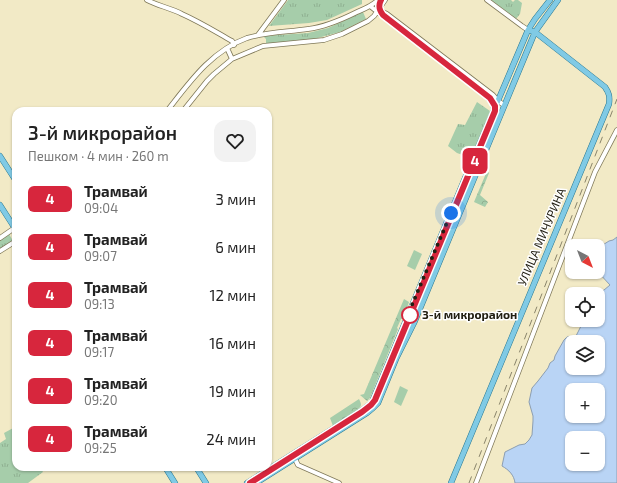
<!DOCTYPE html>
<html lang="ru">
<head>
<meta charset="utf-8">
<style>
  :root { --surface:#fff; --page:#f2f2f2; --text:#222; --muted:#767676 }
  body { margin:0; font-family:"Exo 2",sans-serif; background:var(--page); color:var(--text); height:100vh; display:flex; flex-direction:column; font-size:15px; white-space:nowrap }
  * { box-sizing:border-box; margin:0 }
  p { font-size:13px; color:var(--muted) }
  .icon { flex:none; width:22px; height:22px; fill:none; stroke:currentColor; stroke-width:2; stroke-linecap:round; stroke-linejoin:round }
  .map { position:relative; flex:1; overflow:hidden }
  .drawer { position:absolute; left:12px; top:107px; width:260px; height:364px; display:flex; flex-direction:column; background:var(--surface); border-radius:12px; box-shadow:0 1px 3px #0004 }
  .drawer>* { flex:none }
  .badge { padding:0 8px; border-radius:6px; font-size:14px; line-height:26px }
  .needle { width:26px; rotate:138deg }
  .controls { position:absolute; left:565px; top:239px; display:grid; gap:8px }
  .controls a { display:grid; place-items:center; width:40px; height:40px; border-radius:8px; background:var(--surface); box-shadow:0 1px 3px #0004; font-size:20px }
  .you { position:absolute; width:20px; height:20px; margin:-10px; border:3px solid #fff; border-radius:50%; background:#1a73e8; box-shadow:0 0 0 6px #1a73e833 }
  .map>.badge { position:absolute; translate:-50% -50%; box-shadow:0 0 0 2px #fff }
  .round { display:grid; place-items:center; flex:none; width:42px; height:42px; border-radius:12px; background:var(--page) }
  .head { display:flex; align-items:center; justify-content:space-between; height:68px; padding:0 16px }
  h1 { font-size:19px; font-weight:600; line-height:30px }
  ul { padding:0; list-style:none }
  li { display:flex; align-items:center; gap:12px; height:48px; padding:0 16px }
  li div { flex:1 }
  li b { display:block; font-size:15px }
  li em { font-style:normal }
  li .badge { min-width:44px; font-weight:700; text-align:center }
  .map>svg:first-child { display:block }
</style>
</head>
<body>
<div class="map">
<svg width="617" height="483" viewBox="0 0 617 483">
  <defs>
    <pattern id="grass-tufts" width="24" height="20" patternUnits="userSpaceOnUse"><rect width="24" height="20" fill="#a6cdaa"/><path d="M3 7l-1-3M5 7V3M7 7l1-3M15 17l-1-3M17 17v-4M19 17l1-3" fill="none" stroke="#8fb091"/></pattern>
    <pattern id="forest-crowns" width="20" height="18" patternUnits="userSpaceOnUse"><rect width="20" height="18" fill="#a6cdaa"/><path d="M2 6a3 3 0 1 1 6 0M12 15a3 3 0 1 1 6 0" fill="none" stroke="#8fb091"/></pattern>
  </defs>
  <rect width="100%" height="100%" fill="#f2eac6"/>
  <!-- grass -->
  <path fill="url(#grass-tufts)" d="M288,0H362V4L327,20L309,23L269,26Z
    M491,0H511L513,2L515,0H518L522,3L520,14L516,19Z
    M363,12L366,19L340,32L314,39L266,44V39L263,36L308,33L328,28Z
    M477,102L490,111L471,158L457,153L448,146L458,124L465,125Z
    M9,234L13,241L0,249V240Z
    M15,427L16,429V467H40L43,472L28,483H0V443L6,439L4,433Z"/>
  <!-- forest -->
  <path fill="url(#forest-crowns)" d="M487,171L489,173L480,195L488,202L485,207L474,202Z
    M404,299L409,302L403,319H401L397,328L398,329L370,398L367,401L360,395L364,394Z
    M359,399C360,401 361,403 361,405C360,411 339,422 333,426L330,418Z"/>
  <!-- garden -->
  <path fill="#a6cdaa" d="M414,250L422,254L415,270L407,266Z
    M400,386L408,390L401,406L394,402Z"/>
  <!-- water -->
  <path fill="#b9d4f5" stroke="#8c9eb1" fill-rule="evenodd" d="M617,237V483H515C514,475 509,470 502,466L505,452L519,445L525,444L529,440L532,435L533,421V416L529,402L532,388L538,381L548,368L550,363L554,360L555,356L564,340L567,337L576,336L584,320H598V294H595L604,290L610,285L598,272V248L609,241L613,240ZM572,342H598V368H572ZM572,390H598V416H572ZM572,438H598V464H572Z"/>
  <g fill="none" stroke-linecap="round" stroke-linejoin="round">
    <!-- minor casing -->
    <g stroke="#7f7858" stroke-width="5.5">
      <path id="minor" d="M147,0C158,6 171,8 182,14C200,22 216,32 232,41L234,45
        M487,0L522,26L528,30
        M370,6L491,100
        M377,13L383,12L387,14L493,95L498,101L504,105
        M258,35L284,0
        M227,48L232,59
        M167,111C189,83 211,51 247,38C267,32 287,32 308,29C325,27 341,20 357,12C364,9 372,6 378,0
        M183,111L207,81L214,74L232,59L263,46L324,40L342,34L368,21L374,16L385,0
        M0,238L16,227
        M0,251L16,241
        M295,459L298,465L339,483
        M476,483L595,172L617,130"/>
    </g>
    <!-- major casing -->
    <g stroke="#28778f" stroke-width="6">
      <path id="major" d="M489,99L493,104L494,109
        M0,156L16,181
        M0,205L16,230
        M165,467L175,483
        M196,467L206,483
        M247,483L361,411L369,405L372,402L468,171L528,30L535,19L550,0
        M256,483L367,413L373,408L378,403L396,359L414,323L535,32L558,0
        M451,483L609,104C610,96 609,93 605,87L535,32L528,30"/>
    </g>
    <!-- minor -->
    <use href="#minor" stroke="#fff" stroke-width="4"/>
    <!-- major -->
    <use href="#major" stroke="#80cae5" stroke-width="5"/>
    <!-- tram -->
    <path stroke="#89846b" stroke-width="1" d="M250,483L362,412L371,405L375,400L495,111V106L490,98L383,15C379,11 378,6 381,0"/>
    <!-- rail -->
    <path stroke="#89846b" stroke-width="1" stroke-dasharray="7 7" stroke-linecap="butt" d="M469,483L617,99"/>
  </g>
  <g fill="none" stroke-linecap="round" stroke-linejoin="round">
    <!-- line casing -->
    <g stroke="#fff" stroke-width="9">
      <path id="line" d="M250,483L362,412L371,405L375,400L495,111V106L490,98L383,15C379,10 378,6 381,0"/>
    </g>
    <!-- line -->
    <use href="#line" stroke="#d7263d" stroke-width="6"/>
    <!-- walk -->
    <path stroke="#221f12" stroke-width="4" stroke-dasharray="0 7.2" d="M410,315L406,319L451,213"/>
  </g>
  <!-- markers -->
  <circle fill="#fff" stroke="#d7263d" stroke-width="2" cx="410" cy="315" r="8"/>
  <g text-anchor="middle" stroke-width="3" stroke-linejoin="round" paint-order="stroke">
    <!-- street labels -->
    <g font-size="12" fill="#221f12" stroke="#fff">
      <text transform="translate(542 237) rotate(-67)" y="4">УЛИЦА МИЧУРИНА</text>
    </g>
    <!-- stop labels -->
    <g font-size="12" font-weight="bold" fill="#221f12" stroke="#fff" text-anchor="start">
      <text x="422" y="319">3-й микрорайон</text>
    </g>
  </g>
</svg>
<div class="controls">
<a><svg class="needle" viewBox="-14 -14 28 28"><path d="M0-13l5 13h-10z" fill="#e53935"/><path d="M0 13l5-13h-10z" fill="#767676"/></svg></a>
<a><svg class="icon" aria-label="locate" viewBox="0 0 24 24"><circle cx="12" cy="12" r="6"/><path d="M12 2v4M12 18v4M2 12h4M18 12h4"/></svg></a>
<a><svg class="icon" aria-label="layers" viewBox="0 0 24 24"><path d="M12 4l9 5-9 5-9-5zM3 14l9 5 9-5"/></svg></a>
<a>+</a>
<a>−</a>
</div>
<div class="you" style="left:451px;top:213px"></div>
<b class="badge" style="left:475px;top:161px;background:#d7263d;color:#fff">4</b>
<section class="drawer">
<div class="head"><div><h1>3-й микрорайон</h1><p>Пешком · 4 мин · 260 m</p></div><a class="round"><svg class="icon" aria-label="heart" viewBox="0 0 24 24"><path d="M12 20l-8-8c-3-5 5-10 8-4 3-6 11-1 8 4z"/></svg></a></div>
<ul>
<li><span class="badge" style="background:#d7263d;color:#fff">4</span><div><b>Трамвай</b><p>09:04</p></div><em>3 мин</em></li>
<li><span class="badge" style="background:#d7263d;color:#fff">4</span><div><b>Трамвай</b><p>09:07</p></div><em>6 мин</em></li>
<li><span class="badge" style="background:#d7263d;color:#fff">4</span><div><b>Трамвай</b><p>09:13</p></div><em>12 мин</em></li>
<li><span class="badge" style="background:#d7263d;color:#fff">4</span><div><b>Трамвай</b><p>09:17</p></div><em>16 мин</em></li>
<li><span class="badge" style="background:#d7263d;color:#fff">4</span><div><b>Трамвай</b><p>09:20</p></div><em>19 мин</em></li>
<li><span class="badge" style="background:#d7263d;color:#fff">4</span><div><b>Трамвай</b><p>09:25</p></div><em>24 мин</em></li>
</ul>
</section>
</div>
</body>
</html>
